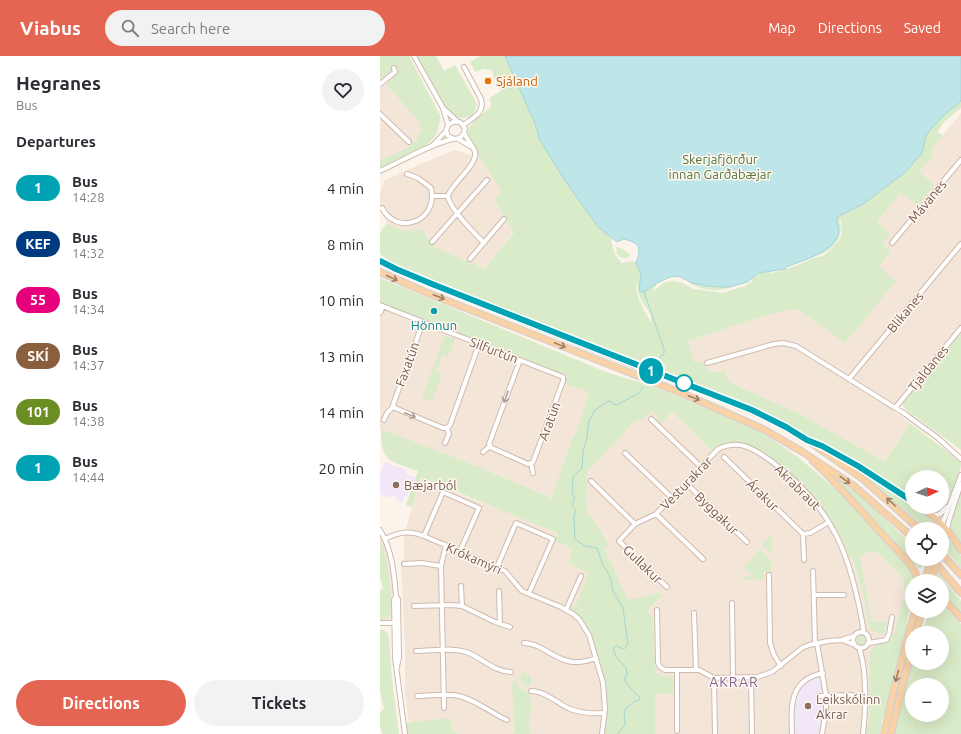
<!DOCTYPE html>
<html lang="en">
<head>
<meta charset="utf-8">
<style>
  :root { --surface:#fff; --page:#f2f2f3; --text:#2b2b33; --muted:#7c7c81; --accent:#e46552 }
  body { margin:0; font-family:Ubuntu,sans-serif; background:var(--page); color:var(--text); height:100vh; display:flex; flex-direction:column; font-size:15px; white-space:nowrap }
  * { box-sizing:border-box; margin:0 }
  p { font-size:13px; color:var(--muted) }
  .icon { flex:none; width:22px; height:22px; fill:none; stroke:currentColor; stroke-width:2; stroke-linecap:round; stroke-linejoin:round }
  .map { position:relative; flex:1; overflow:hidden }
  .drawer { display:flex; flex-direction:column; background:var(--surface); width:380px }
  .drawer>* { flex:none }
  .badge { padding:0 8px; border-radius:13px; font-size:14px; line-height:26px }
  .needle { width:26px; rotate:86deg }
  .buttons { position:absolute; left:525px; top:414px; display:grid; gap:8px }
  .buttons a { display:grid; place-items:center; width:44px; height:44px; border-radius:50%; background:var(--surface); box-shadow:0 4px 16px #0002; font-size:20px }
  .map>.badge { position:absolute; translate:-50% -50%; box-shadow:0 0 0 2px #fff }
  h2 { padding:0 16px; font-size:15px; line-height:36px }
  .round { display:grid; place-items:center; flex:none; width:42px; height:42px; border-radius:21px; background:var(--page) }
  .overview { display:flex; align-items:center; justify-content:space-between; height:68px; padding:0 16px }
  h1 { font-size:19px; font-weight:700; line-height:30px }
  .button { display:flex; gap:8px; margin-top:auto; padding:8px 16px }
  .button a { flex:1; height:46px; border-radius:24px; background:var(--accent); color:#fff; font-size:16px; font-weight:700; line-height:46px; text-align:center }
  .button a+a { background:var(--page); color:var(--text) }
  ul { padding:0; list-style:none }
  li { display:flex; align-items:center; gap:12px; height:56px; padding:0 16px }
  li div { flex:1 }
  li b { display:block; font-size:15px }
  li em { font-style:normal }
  li .badge { min-width:44px; font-weight:700; text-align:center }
  header { display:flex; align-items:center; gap:24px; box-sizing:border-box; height:56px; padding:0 20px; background:var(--accent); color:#fff }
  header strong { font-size:19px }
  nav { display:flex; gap:22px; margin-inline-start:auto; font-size:14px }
  .search { width:280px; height:36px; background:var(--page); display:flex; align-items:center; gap:10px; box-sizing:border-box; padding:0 14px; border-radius:22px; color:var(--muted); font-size:15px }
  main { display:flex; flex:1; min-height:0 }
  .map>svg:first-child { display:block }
</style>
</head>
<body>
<header>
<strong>Viabus</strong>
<div class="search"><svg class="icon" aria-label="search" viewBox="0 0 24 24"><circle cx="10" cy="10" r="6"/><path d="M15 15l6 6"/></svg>Search here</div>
<nav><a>Map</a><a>Directions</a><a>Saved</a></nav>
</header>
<main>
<section class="drawer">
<div class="overview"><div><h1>Hegranes</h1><p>Bus</p></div><a class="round"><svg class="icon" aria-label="heart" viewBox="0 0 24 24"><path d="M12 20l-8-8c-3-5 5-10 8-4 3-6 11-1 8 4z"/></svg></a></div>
<h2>Departures</h2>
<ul>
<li><span class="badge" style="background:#00a3b4;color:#fff">1</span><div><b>Bus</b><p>14:28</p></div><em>4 min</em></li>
<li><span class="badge" style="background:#003b80;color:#fff">KEF</span><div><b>Bus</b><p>14:32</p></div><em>8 min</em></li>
<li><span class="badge" style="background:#e6007e;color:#fff">55</span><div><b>Bus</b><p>14:34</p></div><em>10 min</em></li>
<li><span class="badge" style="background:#8b5e3c;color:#fff">SKÍ</span><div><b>Bus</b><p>14:37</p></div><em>13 min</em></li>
<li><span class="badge" style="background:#6b8e23;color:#fff">101</span><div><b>Bus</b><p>14:38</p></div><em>14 min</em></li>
<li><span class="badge" style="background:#00a3b4;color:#fff">1</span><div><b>Bus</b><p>14:44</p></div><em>20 min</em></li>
</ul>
<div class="button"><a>Directions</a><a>Tickets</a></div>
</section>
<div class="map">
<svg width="581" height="678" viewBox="0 0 581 678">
  <rect width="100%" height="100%" fill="#fcf4ea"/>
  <!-- residential -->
  <path fill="#f4e5d9" d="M13,14L17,18L5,28L38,64L42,75L36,81L38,83L27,92L0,104V22L2,24Z
    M581,57V272L514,356L530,367L505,406L420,358L353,328L347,322L345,315L333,316L315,307L308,285L390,258L417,253L465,287L499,211L511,195L502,188L497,166L520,137L538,150L554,129L539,115L553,100L552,92Z
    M75,94L101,102L121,135L114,144L134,175L105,213L54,191L41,173L35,175L25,176L17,173L7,167L3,159L0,146V137L4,125L34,111Z
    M0,248L149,306L188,320L186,328L209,336L196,377L192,383L173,442L99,411L0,373Z
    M272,355L277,359L292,356L332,395L337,390L350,386H358L371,390L395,405L423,430L453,468L470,502L472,501L483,537L490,573L507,566H492L480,501L490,495L499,498L523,522L525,539L514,576L510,583L498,588L492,593L489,668L486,672V678H275V638L293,637V621H287L279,619L275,616L273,562L267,555L281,541L280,537L248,545L224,492L229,488L216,467L208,457L206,444L208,415L256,364L263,363Z
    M41,421L85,440L135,459L177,477L176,485L193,492L188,507L209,516L195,551V558L205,567L213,582L224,624L227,662L224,678H151L149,669L151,654L147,635L139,632L136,625L133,678H84L76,677L72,674L70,663L29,666L25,639V595L21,505L24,502V482L27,469Z
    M0,480L6,493L12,517L13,559L11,563L0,565V564L7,563L11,552L8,511L5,498L0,485Z"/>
  <!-- education -->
  <path fill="#f1e7f9" d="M5,406L27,414L26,418L35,421L27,441L24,440L22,447L16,444L17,441L12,439L10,442L0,438V419Z
    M437,621L441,623L443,641L442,660L438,678H415L414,648L417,640L426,627Z"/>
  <!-- green -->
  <path fill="#d9ebc8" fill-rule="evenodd" d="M0,0H29L60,59C60,67 59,74 55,80C45,95 16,105 0,112V104L27,92L38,83L36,81L42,75L38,64L5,28L17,18L13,14L1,24L0,22Z
    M37,0H56L64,15L75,9L96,46C100,58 84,66 74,60C61,54 44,14 37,0Z
    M100,0H581V52L564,66L557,77L559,76L563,80L552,92L553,100L539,115L554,129L538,150L520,137L497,166L510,178L502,188L511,195L499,211L516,225L465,287L417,253L390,258L308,285L315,307L324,305L326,313L333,316L345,315L347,322L353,328L420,358L505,406L530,367L578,404L581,407C581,419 570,442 562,450V421H532V442L447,390L376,354L43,221L18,210L0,198V177L7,167C19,174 28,178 41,173L54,191L105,213L134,176L114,144L121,135L101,102L98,101C97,95 94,92 91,86C90,83 87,77 88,74C90,67 105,56 111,51V47L109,42L121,35C118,27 113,23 112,14L104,13L95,16L90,6ZM473,157L462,163L461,166L462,178L460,183L451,193L443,200L434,202L416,210L392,217L390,216L380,217L378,220L373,222L383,214L427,203L445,196L451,192L459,182L461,173L459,165ZM228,179L255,183L261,194L257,204L254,206L252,205L242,207C234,200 232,192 231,181ZM293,220C304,220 308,227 318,231C327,235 348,236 355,228H361L373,223L372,226L365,230L343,237L313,233L303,227L294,225L283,227L273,236C275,226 284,223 293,220ZM258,225C257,232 259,237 261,244C265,252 273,257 271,266C265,255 252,237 258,225Z
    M236,191L241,192L251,199L247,202L240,201L237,198Z
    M0,222L226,316L245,322L272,330L353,363L387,380L418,401L459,436L492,469L530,512L537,525H532V549L528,559L527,572L505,657L502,663L500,678H486V672L489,668L490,598L492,593L498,588L510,583L514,576L525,539L523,522L499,498L490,495L480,501L492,566L507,565L504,578H500L490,573L483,537L472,501L470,502C465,491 460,479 453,469C436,441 367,360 332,395L292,356L280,367L277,364V359L272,355L263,363L256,364L208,415L206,444L208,457L216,467L229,489L224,492L248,544L280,537L281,541L267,555L273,562L275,616C281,620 286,621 293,621V637L275,638V678H224L227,662L224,624L219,603L213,582L205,567L189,554L191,550L195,551L209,516L188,507L193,492L175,485L177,477L41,421L32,451L26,449L38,415C12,406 0,407 1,373L99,411L172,442L192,383L196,377L209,336L185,328L187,320L149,307L0,248Z
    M581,275V394L525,353L522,348Z
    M65,280L75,283L68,301L62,299L56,316L62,318L52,345L42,341Z
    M464,407L469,408L532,449V451H535L556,468V473H545C518,448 494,428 464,407Z
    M446,414L474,433L532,489V503H546L542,511L539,512Z
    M581,436V490L570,471Z
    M391,479L392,499L382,489Z
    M571,483L581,500V513L565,493Z
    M0,485C10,506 10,530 11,552L10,559L7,563L0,564V534L3,533L2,525H0Z
    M380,494L390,503L381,513L391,504V516H384V523L361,524L368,518L372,522L374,521L364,511Z
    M557,515L581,545V558L562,536V525H554Z
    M562,550H564L581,568V678H515L532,603V607H562V577H542L549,556L562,555ZM532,629H562V659H532Z
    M0,573L6,575L9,580L12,624L19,678H3L0,672V657L4,653L0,635Z
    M476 584a5 5 0 1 1 10 0a5 5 0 1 1-10 0Z
    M143,616L148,618L151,622V629L149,630C143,630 140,626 140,620Z
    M132,625H136L139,632L150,637L151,654L149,669L151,678H133L134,673Z
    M70,662L72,674L76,677L84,678H27L25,667Z"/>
  <!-- water -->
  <path fill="#bee5e7" stroke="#a4d5d8" d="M125,0H581V45L564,59L550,74L546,80L542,97L524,117L483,148L457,161C456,166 459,169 459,174C459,195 421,205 406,211L405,213L379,217L367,226L350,231H340L327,230L312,227L299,220L290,221L277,227L264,236L259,235L261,218L256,207C261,191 261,188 244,183L237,186L218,171L186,126L159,83L158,77L154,65Z"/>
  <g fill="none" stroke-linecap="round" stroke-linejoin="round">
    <!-- stream -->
    <path stroke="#a4d5d8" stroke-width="1" d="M264,236L284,293V298L276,305L274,309
      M237,678L245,669L244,654L255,645L259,644L260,641C253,636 248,631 244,622L247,620L246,612L236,601L233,592L236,590L244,593L248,588L243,552L232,533V528L229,519L222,507L217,492L205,490L195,483L194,460L196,454L193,451V445L195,442L192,437L193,424V421L202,412L203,395L207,382L209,365L215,354L229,345H231L233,348L237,349L259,337L262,332L264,331"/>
    <!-- minor casing -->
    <g stroke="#cfbaaf" stroke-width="6">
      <path id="minor" d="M34,0L63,52L68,69L66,75L68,80L74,83L80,82L84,77L85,72L80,66H73L68,69
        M0,28L15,16L14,12
        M63,52L77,65
        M0,58L29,86
        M83,69C93,62 105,57 101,43L84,11
        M78,83L90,90
        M53,89L66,75
        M0,115C22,105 50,88 73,83
        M52,140H68C71,128 98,109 95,96C94,92 87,83 84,77
        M68,140C69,152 95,178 104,187
        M2,152C17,181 59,165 51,132L38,122L27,118
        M52,186L107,124
        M512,187L581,104
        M90,203L124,163
        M0,249C61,273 122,297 183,321V325L153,406L148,408L112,392L109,388L140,304
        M0,257L3,250
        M43,266L13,349L15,352L63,372H67L70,369L99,288
        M327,307L394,288L403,287L416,290L525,358L558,382L581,403
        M469,323L581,188
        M515,352L581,272
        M271,363L321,411
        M4,364L7,357L13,351
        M65,387L69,378L67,372
        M103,396L110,390
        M245,397L291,441
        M344,401L423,478L430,477L449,466
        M151,407L153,417
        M211,425L255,468
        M306,427L367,486
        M276,458L323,503
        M553,460L560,458L567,451
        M562,469L581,419
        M0,474C12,494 14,516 16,540L18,543L19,601L17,611
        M567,474L569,464L581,428
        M423,478L424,504
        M44,480L63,436L99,452L80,495
        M5,483C19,476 29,474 44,480L125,515L142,535L181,551L193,558L199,563L209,579L223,627L225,653L222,678
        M24,508L42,507L61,510
        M117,511L136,467L173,483L149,537
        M433,515L435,587
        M389,519L390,587L394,599L401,610
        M81,530L82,550
        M287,531L239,485L255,468L276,458L338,393C359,383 373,392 391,405C454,451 472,502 484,577
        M119,535L120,568
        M434,539H464
        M16,540L14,544L15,602L25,678
        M352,547L353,622
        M34,550L71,549L82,550L115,566L130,571
        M186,554L201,520
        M277,554L278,607L280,611L285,614H319L334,622L377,621L392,616L422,592L429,589L448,585L462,584L474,580
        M314,557L316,613
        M0,567H16
        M473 584a8 8 0 1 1 16 0a8 8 0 1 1-16 0Z
        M462,584L475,589
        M144,587C152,587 158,590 165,594C184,606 195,610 216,602
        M437,587L446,640V655L442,678
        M489,587L506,584L509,578L512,561
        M479,592C487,613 486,655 483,678
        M36,595C52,595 70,591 86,596C101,601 114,616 131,616
        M297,614V675
        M334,622L335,678
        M371,622L372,678
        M151,635C165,635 177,647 190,653C202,657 212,658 224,657
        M37,640C51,640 66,637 79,640C96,644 111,657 127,664
        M439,640L472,639
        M64,652L61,510L66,489
        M412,678C411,649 409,624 443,617"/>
    </g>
    <!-- major casing -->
    <g stroke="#d9d0cd" stroke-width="8">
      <path id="major" d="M0,205L24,217L272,316L319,333L391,363L427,384L483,423L539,473
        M0,216L45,236L304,338L383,373L421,395L473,429L532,481
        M434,387L442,390L478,410L532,445
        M433,405C458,428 480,454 503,479C515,493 534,507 538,525
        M541,451C558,463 571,476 581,494
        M562,490L567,474
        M562,498L581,519
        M552,503L581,537
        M544,525L552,503
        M562,541L581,562
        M536,577L542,555
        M504,678L513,637L535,555
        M511,678L532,592"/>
    </g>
    <!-- minor -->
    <use href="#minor" stroke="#fff" stroke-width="4"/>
    <!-- major -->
    <use href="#major" stroke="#f9d2a5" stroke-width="5.5"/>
    <!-- major-bridge casing -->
    <g stroke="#d9d0cd" stroke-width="8" stroke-linecap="butt">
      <path id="major-bridge" d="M552,520L558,503"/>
    </g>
    <!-- major-bridge -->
    <use href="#major-bridge" stroke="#f9d2a5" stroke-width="5.5"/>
  </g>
  <!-- one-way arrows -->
  <defs><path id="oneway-shaft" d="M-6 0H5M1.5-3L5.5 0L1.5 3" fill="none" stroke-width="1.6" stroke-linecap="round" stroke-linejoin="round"/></defs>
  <g stroke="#9f7d67">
    <use href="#oneway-shaft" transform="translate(12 222) rotate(25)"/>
    <use href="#oneway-shaft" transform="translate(59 241) rotate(21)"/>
    <use href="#oneway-shaft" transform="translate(180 289) rotate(22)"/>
    <use href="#oneway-shaft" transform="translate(314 342) rotate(22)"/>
    <use href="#oneway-shaft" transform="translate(465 424) rotate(36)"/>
    <use href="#oneway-shaft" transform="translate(511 446) rotate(-138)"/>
    <use href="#oneway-shaft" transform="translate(517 620) rotate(105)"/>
  </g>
  <g stroke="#ae9b94">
    <use href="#oneway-shaft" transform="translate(126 341) rotate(110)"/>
    <use href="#oneway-shaft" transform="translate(30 359) rotate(22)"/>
  </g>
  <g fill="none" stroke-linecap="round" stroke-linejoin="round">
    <!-- line casing -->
    <g stroke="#fff" stroke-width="9">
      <path id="line" d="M0,205L16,213L52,228L372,354L406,371L427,384L442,390L478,410L532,445"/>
    </g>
    <!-- line -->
    <use href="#line" stroke="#00a3b4" stroke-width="6"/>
  </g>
  <!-- markers -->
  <circle fill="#e8710a" stroke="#fff8f1" stroke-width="1.5" cx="108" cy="25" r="4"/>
  <circle fill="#0f9aa8" stroke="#fff8f1" stroke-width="1.5" cx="54" cy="255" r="4"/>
  <circle fill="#fff" stroke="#00a3b4" stroke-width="2" cx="304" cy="327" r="8"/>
  <g fill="#8d6e63" stroke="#fff8f1" stroke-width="1.5">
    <circle cx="16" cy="429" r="4"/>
    <circle cx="428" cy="650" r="4"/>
  </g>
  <g text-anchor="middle" stroke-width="3" stroke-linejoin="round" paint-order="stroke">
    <!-- food labels -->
    <g font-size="13" fill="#c56008" stroke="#fff8f1" text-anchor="start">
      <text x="116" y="30">Sjáland</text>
    </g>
    <!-- park labels -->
    <g font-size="13" fill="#577742" stroke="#fff8f1">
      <text x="340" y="108">Skerjafjörður<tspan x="340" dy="15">innan Garðabæjar</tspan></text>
    </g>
    <!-- street labels -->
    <g font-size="13" fill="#78584d" stroke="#fff8f1">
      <text transform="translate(547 145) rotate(-50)" y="5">Mávanes</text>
      <text transform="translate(525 256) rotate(-50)" y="5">Blikanes</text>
      <text transform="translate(114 294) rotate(21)" y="5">Silfurtún</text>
      <text transform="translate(27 308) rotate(-70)" y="5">Faxatún</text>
      <text transform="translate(548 312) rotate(-51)" y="5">Tjaldanes</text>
      <text transform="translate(169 365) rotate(-70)" y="5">Aratún</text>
      <text transform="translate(306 427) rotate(-46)" y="5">Vesturakrar</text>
      <text transform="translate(418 431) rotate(45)" y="5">Akrabraut</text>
      <text transform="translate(383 439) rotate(44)" y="5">Árakur</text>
      <text transform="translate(337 457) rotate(44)" y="5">Byggakur</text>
      <text transform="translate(94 502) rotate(24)" y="5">Krókamýri</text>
      <text transform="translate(263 508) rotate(44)" y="5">Gullakur</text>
    </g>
    <!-- culture labels -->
    <g font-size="13" fill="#0d838f" stroke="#fff8f1">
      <text x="54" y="274">Hönnun</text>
    </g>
    <!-- education labels -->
    <g font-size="13" fill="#785e54" stroke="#fff8f1" text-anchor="start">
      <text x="24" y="434">Bæjarból</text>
      <text x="436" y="648">Leikskólinn<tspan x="436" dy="15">Akrar</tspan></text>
    </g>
    <!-- neighbourhood labels -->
    <g font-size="14" letter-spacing="1" fill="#7f6693" stroke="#fff8f1">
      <text x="354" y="631">AKRAR</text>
    </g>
  </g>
</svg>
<div class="buttons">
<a><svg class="needle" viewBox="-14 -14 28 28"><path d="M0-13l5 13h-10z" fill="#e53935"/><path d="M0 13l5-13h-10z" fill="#7c7c81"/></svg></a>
<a><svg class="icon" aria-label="locate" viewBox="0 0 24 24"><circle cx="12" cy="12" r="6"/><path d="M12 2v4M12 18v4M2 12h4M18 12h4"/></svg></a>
<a><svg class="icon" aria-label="layers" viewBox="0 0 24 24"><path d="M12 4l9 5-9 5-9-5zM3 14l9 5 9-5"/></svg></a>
<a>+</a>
<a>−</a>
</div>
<b class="badge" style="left:271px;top:315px;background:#00a3b4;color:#fff">1</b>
</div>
</main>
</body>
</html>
